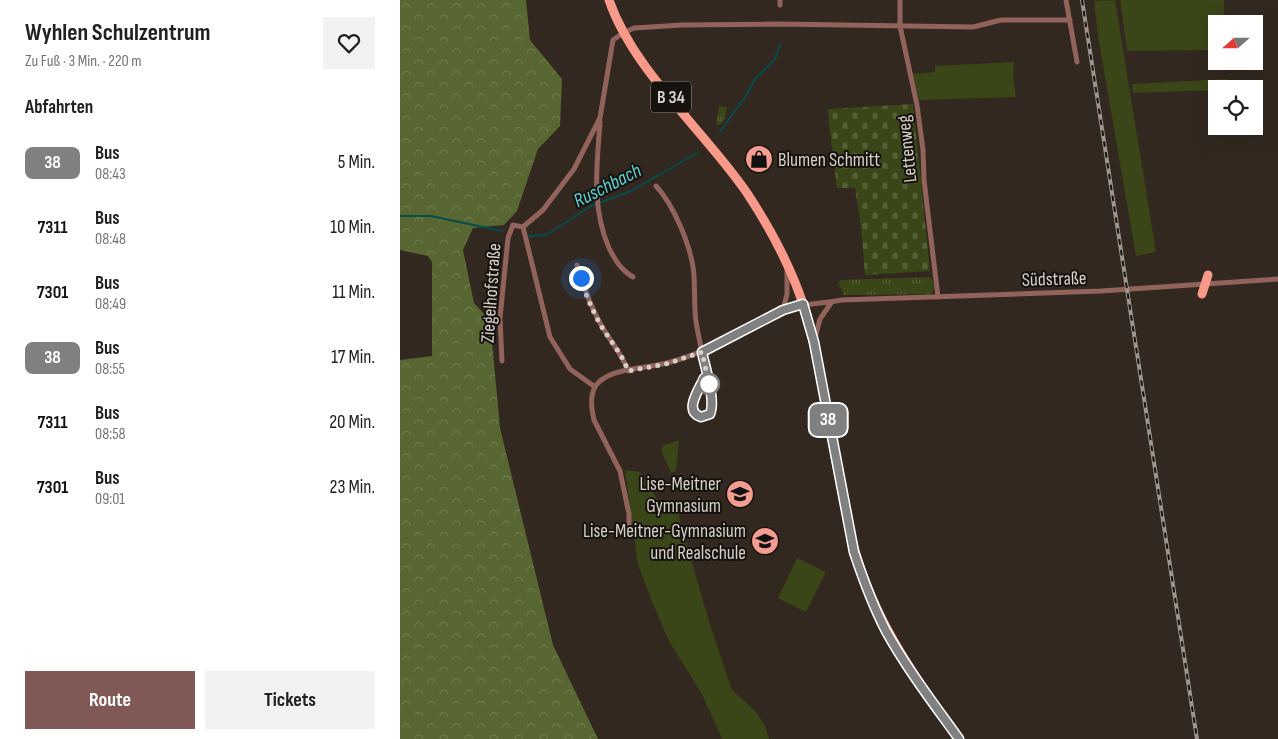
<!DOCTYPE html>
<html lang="de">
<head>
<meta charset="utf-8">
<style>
  :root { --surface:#fff; --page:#f2f2f2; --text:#202124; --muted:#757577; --accent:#805855 }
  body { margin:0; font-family:"Sofia Sans Condensed",sans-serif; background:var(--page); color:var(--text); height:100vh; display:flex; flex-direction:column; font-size:19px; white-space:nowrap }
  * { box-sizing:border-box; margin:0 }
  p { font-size:16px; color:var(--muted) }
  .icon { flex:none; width:28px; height:28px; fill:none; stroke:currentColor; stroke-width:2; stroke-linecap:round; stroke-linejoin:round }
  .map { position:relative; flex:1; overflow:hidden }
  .drawer { display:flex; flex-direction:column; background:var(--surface); width:400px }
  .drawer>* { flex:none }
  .badge { padding:0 10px; border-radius:8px; font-size:18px; line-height:32px }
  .needle { width:32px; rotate:249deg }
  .controls { position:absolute; left:808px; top:15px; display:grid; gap:10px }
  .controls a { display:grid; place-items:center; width:55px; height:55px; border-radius:0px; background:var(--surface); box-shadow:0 5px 20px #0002; font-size:25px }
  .you { position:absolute; width:25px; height:25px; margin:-12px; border:4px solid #fff; border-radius:50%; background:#1a73e8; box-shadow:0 0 0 8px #1a73e833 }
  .map>.badge { position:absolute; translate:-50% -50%; box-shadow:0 0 0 2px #fff }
  h2 { padding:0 25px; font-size:19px; line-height:45px }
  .round { display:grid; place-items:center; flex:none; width:52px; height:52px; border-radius:0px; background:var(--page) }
  .headline { display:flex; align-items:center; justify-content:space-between; height:85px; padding:0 25px }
  h1 { font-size:24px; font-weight:700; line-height:38px }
  .action { display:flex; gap:10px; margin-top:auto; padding:10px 25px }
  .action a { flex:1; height:58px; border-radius:0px; background:var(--accent); color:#fff; font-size:20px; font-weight:700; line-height:58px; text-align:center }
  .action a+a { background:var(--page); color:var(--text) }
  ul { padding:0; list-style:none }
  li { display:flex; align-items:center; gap:15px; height:65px; padding:0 25px }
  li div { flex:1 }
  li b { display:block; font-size:19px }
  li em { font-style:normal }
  li .badge { min-width:55px; font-weight:700; text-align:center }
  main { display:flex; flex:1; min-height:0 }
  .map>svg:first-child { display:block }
</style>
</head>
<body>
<main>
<section class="drawer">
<div class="headline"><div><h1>Wyhlen Schulzentrum</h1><p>Zu Fuß · 3 Min. · 220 m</p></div><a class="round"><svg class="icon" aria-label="heart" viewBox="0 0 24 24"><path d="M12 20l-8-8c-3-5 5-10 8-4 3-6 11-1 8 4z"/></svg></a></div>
<h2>Abfahrten</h2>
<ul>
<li><span class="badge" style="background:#808080;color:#fff">38</span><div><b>Bus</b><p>08:43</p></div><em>5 Min.</em></li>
<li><span class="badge" style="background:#fff;color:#111">7311</span><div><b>Bus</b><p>08:48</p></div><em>10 Min.</em></li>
<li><span class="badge" style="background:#fff;color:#111">7301</span><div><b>Bus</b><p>08:49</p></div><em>11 Min.</em></li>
<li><span class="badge" style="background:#808080;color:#fff">38</span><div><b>Bus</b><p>08:55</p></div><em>17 Min.</em></li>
<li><span class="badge" style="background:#fff;color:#111">7311</span><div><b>Bus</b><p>08:58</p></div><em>20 Min.</em></li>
<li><span class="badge" style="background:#fff;color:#111">7301</span><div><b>Bus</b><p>09:01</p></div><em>23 Min.</em></li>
</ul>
<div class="action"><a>Route</a><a>Tickets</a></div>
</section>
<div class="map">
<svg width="878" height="739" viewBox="0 0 878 739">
  <defs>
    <pattern id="grass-tufts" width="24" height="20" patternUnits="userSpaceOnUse" patternTransform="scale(1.25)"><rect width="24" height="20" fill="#3a4617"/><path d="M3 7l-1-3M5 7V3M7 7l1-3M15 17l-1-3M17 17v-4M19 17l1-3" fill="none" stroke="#566037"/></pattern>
    <pattern id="forest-crowns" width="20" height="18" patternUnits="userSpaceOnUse" patternTransform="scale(1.25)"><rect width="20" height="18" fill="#586632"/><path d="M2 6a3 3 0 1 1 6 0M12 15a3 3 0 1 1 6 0" fill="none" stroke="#6f7b4e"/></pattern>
    <pattern id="cemetery-stones" width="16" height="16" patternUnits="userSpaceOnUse" patternTransform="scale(1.25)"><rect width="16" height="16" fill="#3a4617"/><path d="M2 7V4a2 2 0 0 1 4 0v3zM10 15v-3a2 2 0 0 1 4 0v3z" fill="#566037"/></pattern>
  </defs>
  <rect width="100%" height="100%" fill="#32281f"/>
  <!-- grass -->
  <path fill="url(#grass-tufts)" d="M319,106L327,107L325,118L321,124L316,125Z
    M530,277L533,281L534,290L530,294L444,295L438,282L442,280Z"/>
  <!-- forest -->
  <path fill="url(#forest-crowns)" d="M0,0H126L130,40L162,79L160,126L138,149L117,211L104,225L73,228L63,250L74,303L90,321L100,428L153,645L198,739H0V360L32,356V262L28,256L0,250Z"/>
  <!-- cemetery -->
  <path fill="url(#cemetery-stones)" d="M513,104L530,271L465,275L461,226L455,188H437L429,124L428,109Z"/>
  <!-- garden -->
  <path fill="#3a4617" d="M715,0L756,252L736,256L698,36L694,1Z
    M720,0H824V24H816V50L727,51Z
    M614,62L613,77L616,97L519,100L513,74L535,72V66Z
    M827,79V89H816V90L733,93L732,84Z
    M279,440L276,471L271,473L261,450L263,446Z
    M225,470L240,472L264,510L278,508L280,521L308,618L332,690L355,711L365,726L369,739H322L302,694L270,643L253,604L238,565Z
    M397,558L426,572L406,612L378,598Z"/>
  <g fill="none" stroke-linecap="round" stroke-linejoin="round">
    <!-- stream -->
    <path stroke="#064c4d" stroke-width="2" d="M320,132L347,94L355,79L375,59L380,44
      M0,216H31L102,231
      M129,236L146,235L191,206L231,191L297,153"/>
    <!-- minor -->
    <path stroke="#91635b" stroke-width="5" d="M380,0V5
      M500,0V26L517,105L523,150L524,180L538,297
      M666,0L677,62
      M200,122C197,165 191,207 209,248C215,260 221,270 233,277
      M256,186C274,205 293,250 294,277C295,292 294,307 296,322C301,351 309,379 312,409
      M123,227L143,210L174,169L200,118L213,40L223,33L234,28L282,25L379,24L573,27L601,20H670
      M123,227L150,337L170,369L195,387
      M177,265C183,285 190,305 200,323C209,340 222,353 228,371
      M383,310L387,294V268
      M415,338L420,319L431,303
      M102,361L100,318L108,238L113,225L123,227
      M229,532V514L220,471L194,420C191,408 189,390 200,381C215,368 248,368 267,363C295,356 322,343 348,329C360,323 372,314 385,310C404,303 422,304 442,300L701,291L878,279"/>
    <!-- primary -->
    <path stroke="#f8998a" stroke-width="9" d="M209,0C234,72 304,130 347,193C370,228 390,265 403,304C413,334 418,366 424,397C432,440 440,484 449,527C467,611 510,670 559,739"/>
    <!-- rail casing -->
    <g stroke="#9d958e" stroke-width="4">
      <path id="rail" d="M682,0L797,739"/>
    </g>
    <!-- rail -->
    <use href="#rail" stroke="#16120e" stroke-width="2" stroke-dasharray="5.5" stroke-linecap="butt"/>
    <!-- primary-bridge -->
    <path stroke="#f8998a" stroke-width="9" d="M802,294L808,275"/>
  </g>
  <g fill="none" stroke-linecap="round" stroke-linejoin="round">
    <!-- line casing -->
    <g stroke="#fff" stroke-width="11">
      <path id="line" d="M304,378C299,390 283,411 301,417L310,414C316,400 305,367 302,352L383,310L403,304L414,342L454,552C463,579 473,606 486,631C507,669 534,704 559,739"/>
    </g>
    <!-- line -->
    <use href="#line" stroke="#808080" stroke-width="8"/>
    <!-- walk -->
    <path stroke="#d7d0ca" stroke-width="5" stroke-dasharray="0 9" d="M181,278C185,294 192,309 200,324C209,340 222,353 228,371L266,364L302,352L309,384"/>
  </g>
  <!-- icons -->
  <defs>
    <g id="shop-disc" transform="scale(1.4375)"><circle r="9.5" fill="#f59c91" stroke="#16120e"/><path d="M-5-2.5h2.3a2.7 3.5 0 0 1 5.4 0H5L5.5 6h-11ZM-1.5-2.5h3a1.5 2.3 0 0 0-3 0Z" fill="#111"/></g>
    <g id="school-disc" transform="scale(1.4375)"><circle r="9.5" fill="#f59c91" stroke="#16120e"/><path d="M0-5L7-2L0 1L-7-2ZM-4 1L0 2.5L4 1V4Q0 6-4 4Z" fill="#111"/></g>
  </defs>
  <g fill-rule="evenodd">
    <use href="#shop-disc" x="359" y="159"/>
    <use href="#school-disc" x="340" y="494"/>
    <use href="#school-disc" x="365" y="541"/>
  </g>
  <!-- markers -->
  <circle fill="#fff" stroke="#808080" stroke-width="2.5" cx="309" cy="384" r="10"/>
  <g text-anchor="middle" stroke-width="4" stroke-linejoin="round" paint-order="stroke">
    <!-- shield labels -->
    <rect fill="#16120e" stroke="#9d9792" stroke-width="1" x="251" y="81.5" width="40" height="31" rx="4"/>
    <g font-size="18" font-weight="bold" fill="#d7d0ca">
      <text x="271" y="103">B 34</text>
    </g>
    <!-- street labels -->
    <g font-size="19" fill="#d7d0ca" stroke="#16120e">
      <text transform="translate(506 149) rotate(-96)" y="7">Lettenweg</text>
      <text transform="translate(654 278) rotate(-2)" y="7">Südstraße</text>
      <text transform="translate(90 293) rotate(-86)" y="7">Ziegelhofstraße</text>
    </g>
    <!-- poi labels -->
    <g font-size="19" fill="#d7d0ca" stroke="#16120e" text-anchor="end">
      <text x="378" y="166" text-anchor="start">Blumen Schmitt</text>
      <text x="321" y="490">Lise-Meitner<tspan x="321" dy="22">Gymnasium</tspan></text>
      <text x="346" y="537">Lise-Meitner-Gymnasium<tspan x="346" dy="22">und Realschule</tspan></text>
    </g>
    <!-- water labels -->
    <g font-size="20" font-style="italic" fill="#5bd4d6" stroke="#16120e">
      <text transform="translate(207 185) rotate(-27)" y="7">Ruschbach</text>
    </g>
  </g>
</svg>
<div class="controls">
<a><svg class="needle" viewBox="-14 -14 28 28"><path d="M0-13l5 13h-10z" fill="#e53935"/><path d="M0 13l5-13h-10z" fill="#757577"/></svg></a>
<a><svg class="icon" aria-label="locate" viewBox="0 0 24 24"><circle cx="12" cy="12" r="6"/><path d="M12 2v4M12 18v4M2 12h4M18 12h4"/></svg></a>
</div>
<div class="you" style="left:181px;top:278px"></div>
<b class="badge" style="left:428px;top:420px;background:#808080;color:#fff">38</b>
</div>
</main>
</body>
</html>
